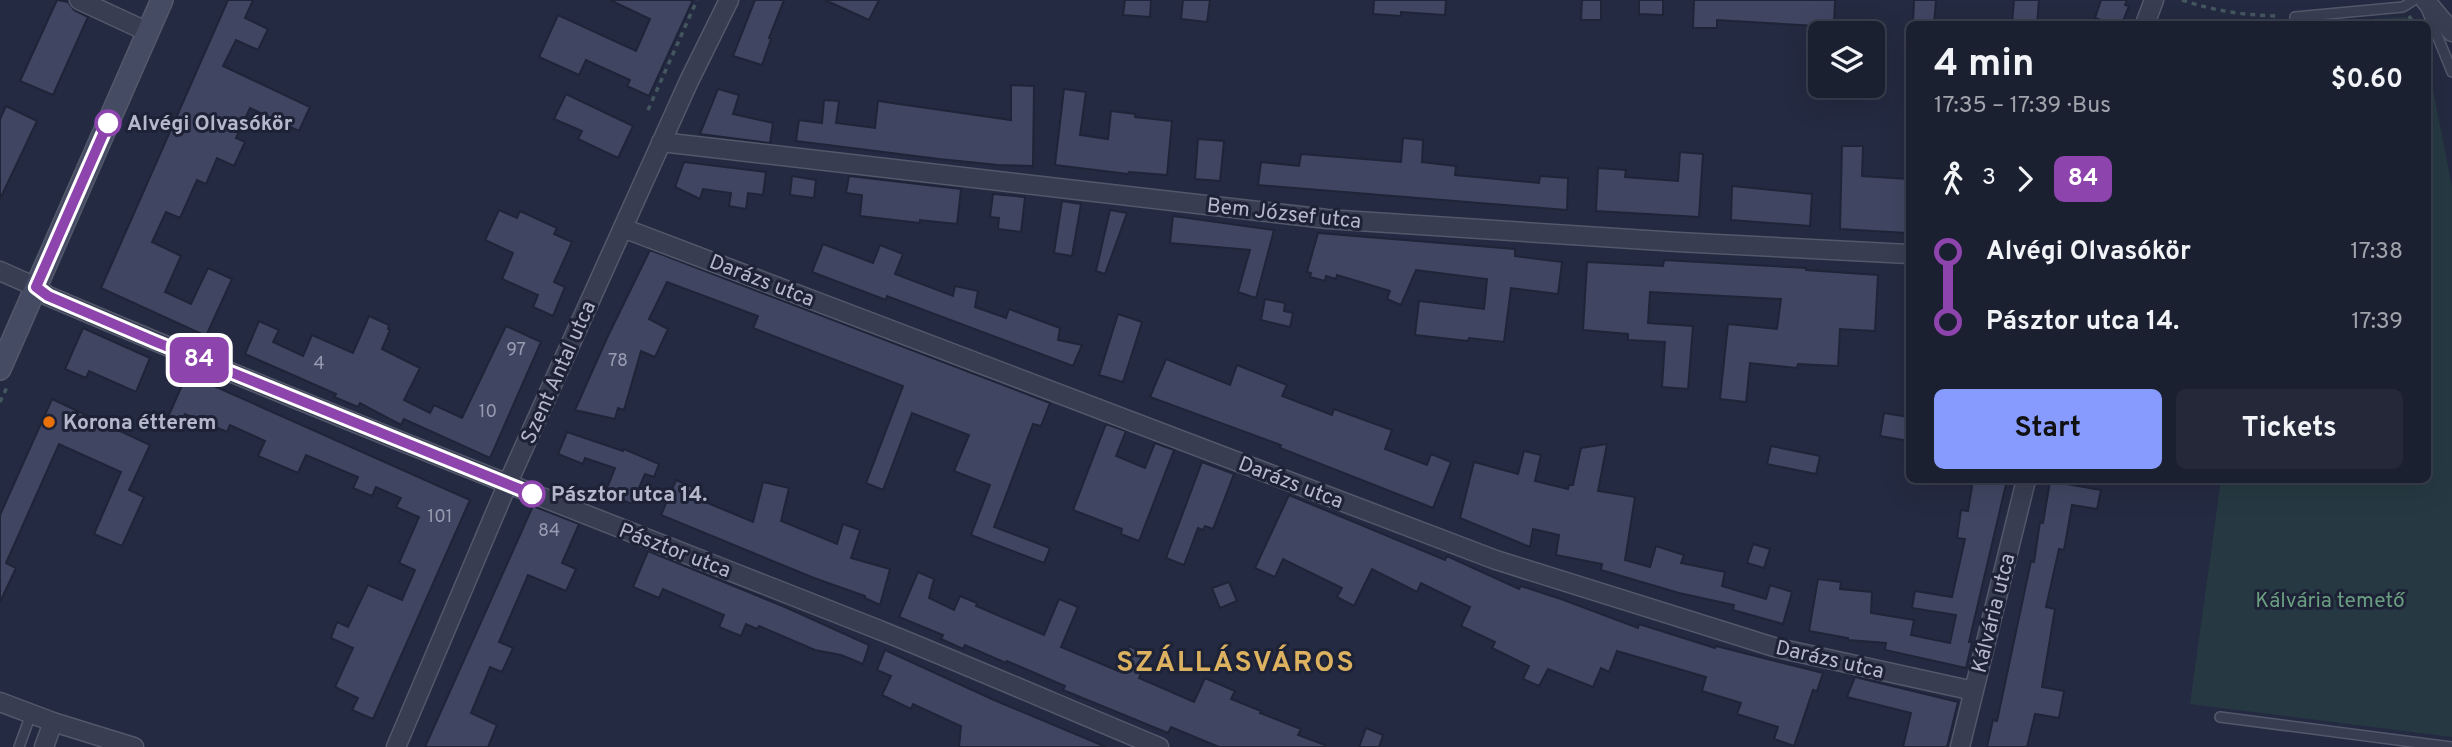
<!DOCTYPE html>
<html lang="en">
<head>
<meta charset="utf-8">
<style>
  :root { --surface:#1b2031; --page:#242839; --text:#f1f3f6; --muted:#a0a3ab; --line:#393e4d; --accent:#879bfe }
  body { margin:0; font-family:Overpass,sans-serif; background:var(--page); color:var(--text); height:100vh; display:flex; flex-direction:column; font-size:26px; white-space:nowrap }
  * { box-sizing:border-box; margin:0 }
  p { font-size:23px; color:var(--muted) }
  .icon { flex:none; width:38px; height:38px; fill:none; stroke:currentColor; stroke-width:2; stroke-linecap:round; stroke-linejoin:round }
  .map { position:relative; flex:1; overflow:hidden }
  .side { position:absolute; left:1906px; top:21px; width:525px; height:462px; display:flex; flex-direction:column; background:var(--surface); border-radius:10px; box-shadow:0 7px 28px #0002,0 0 0 2px var(--line) }
  .side>* { flex:none }
  .badge { padding:0 14px; border-radius:10px; font-size:24px; line-height:46px }
  .fabs { position:absolute; left:1808px; top:21px; display:grid; gap:14px }
  .fabs a { display:grid; place-items:center; width:77px; height:77px; border-radius:10px; background:var(--surface); box-shadow:0 7px 28px #0002,0 0 0 2px var(--line); font-size:35px }
  .map>.badge { position:absolute; translate:-50% -50%; box-shadow:0 0 0 4px #fff }
  .legs { display:flex; align-items:center; gap:10px; height:77px; padding:0 28px; font-size:23px }
  .legs p { margin-inline-start:auto }
  .summary { display:flex; align-items:center; justify-content:space-between; height:119px; padding:0 28px }
  h1 { font-size:38px; font-weight:700; line-height:52px }
  .cta { display:flex; gap:14px; margin-top:auto; padding:14px 28px }
  .cta a { flex:1; height:80px; border-radius:10px; background:var(--accent); color:#111; font-size:28px; font-weight:700; line-height:80px; text-align:center }
  .cta a+a { background:var(--page); color:var(--text) }
  ul { padding:0 28px; list-style:none }
  li { display:flex; align-items:center; gap:24px; height:70px; font-size:26px }
  li i { display:grid; place-items:center; width:10px; height:100%; margin:0 9px; background:currentColor }
  li i::after { content:''; width:18px; height:18px; margin:-9px; border:5px solid; border-radius:50%; background:var(--surface) }
  li p { margin-inline-start:auto }
  li:first-child i { background:linear-gradient(#0000 50%,currentColor 0) }
  li:last-child i { background:linear-gradient(currentColor 50%,#0000 0) }
  .map>svg:first-child { display:block }
</style>
</head>
<body>
<div class="map">
<svg width="2452" height="747" viewBox="0 0 2452 747">
  <rect width="100%" height="100%" fill="#242a41"/>
  <!-- green -->
  <path fill="#263942" d="M2406,17L2410,24H2279Z
    M2427,58L2452,187V737L2190,704L2221,480H2427Z"/>
  <!-- building -->
  <path fill="#404662" stroke="#1f2438" stroke-width="2" d="M57,0L68,2L74,10L88,17L53,95L20,81Z
    M228,0H253L245,18L268,29L258,50L236,40L223,66L310,107L299,131L250,108L236,138L245,142L234,166L217,158L206,184L197,180L180,218L166,212L152,242L181,256L165,292L191,304L208,268L232,279L206,336L101,288Z
    M610,0H693L649,96L627,86L630,80L586,60L579,75L539,57L558,15L636,51L650,19Z
    M755,0H784L769,38L771,39L762,65L733,56Z
    M825,0H879L869,20Z
    M1125,0H1151L1150,17L1123,15Z
    M1183,0H1210L1207,22L1181,19Z
    M1374,0H1446L1445,15L1401,12V16L1373,14Z
    M1582,0H1601V20H1581Z
    M1639,0H1663V15L1639,14Z
    M1694,0H1835L1834,27L1717,20V28H1693Z
    M1914,0H1936L1934,24L1913,23Z
    M2014,0H2039L2037,24H2012Z
    M2101,0H2127L2125,5L2129,6L2123,21L2118,20L2116,24H2113L2095,18Z
    M1011,85L1034,86L1033,166L998,165L939,159L796,141L799,120L822,123L824,100L839,101L836,123L875,128L878,101L1011,120Z
    M718,89L739,95L733,114L773,123L770,143L700,134Z
    M1064,89L1086,92L1080,135L1108,139L1111,111L1135,114V117L1172,121L1167,175L1129,172L1128,174L1055,165Z
    M566,94L633,126L618,158L578,139L582,131L554,119Z
    M6,106L37,121L0,199V119Z
    M1403,138L1423,140L1422,162L1456,166L1455,175L1539,183L1540,176L1568,178L1567,210L1258,185L1261,162L1299,166L1301,154L1401,162Z
    M1198,139L1224,141L1220,181L1195,179Z
    M1842,146H1863L1862,176L1909,179L1907,233L1840,229Z
    M1680,152L1703,154L1699,217L1596,211L1598,168L1626,170L1625,177L1678,181Z
    M684,162L766,172L763,195L748,193L746,209L729,206L731,193L703,189L700,199L675,187Z
    M792,176L816,180L814,198L790,195Z
    M849,176L961,189L957,224L920,220V223L860,216L862,195L846,193Z
    M1732,186L1812,194L1810,226L1731,220Z
    M993,194L1025,197L1021,232L998,229L999,218L990,217Z
    M1062,201L1081,204L1072,256L1054,253Z
    M499,210L517,218L520,211L557,228L554,234L572,242L554,282L565,287L553,316L533,307L538,295L502,279L513,253L485,240Z
    M1110,210L1127,213L1105,274L1096,271Z
    M1173,216L1274,230L1256,298L1238,292L1250,250L1170,243Z
    M1318,233L1515,249V256L1562,262L1558,294L1511,288L1504,342L1469,338L1468,341L1415,335L1419,301L1484,309L1487,279L1416,270L1401,305L1387,299L1390,291L1337,275L1336,279L1326,276L1325,281L1310,277L1311,273L1307,272Z
    M823,244L873,263L880,245L903,254L895,274L953,296L955,286L978,291L975,307L1006,318L1009,309L1060,328L1058,340L1082,345L1073,366L887,296L886,300L812,272Z
    M650,250L1050,403L1041,426L1033,424L994,527L1050,548L1044,563L971,535L990,485L954,471L969,435L912,413L883,490L866,483L903,386L753,328L758,316L667,282L649,319L668,329L655,357L641,351L624,410L618,408L615,419L575,410L607,338Z
    M1664,260L1806,268V270L1878,275L1875,331L1840,329L1838,366L1798,364L1797,368L1750,363L1746,402L1720,399L1728,324L1777,329L1781,299L1650,292L1648,323L1693,326L1688,389L1662,387L1665,342L1628,340V334L1583,330L1587,262L1663,266Z
    M1265,299L1285,303L1284,311L1293,313L1290,327L1261,320Z
    M1118,314L1142,322L1123,382L1099,375Z
    M369,316L389,325L388,329L390,330L382,349L420,368L404,400L430,413L434,405L462,418L506,326L541,342L490,458L404,419L401,425L360,403L358,407L334,397L336,394L245,354L259,321L279,330L273,342L303,356L312,335L353,353Z
    M83,328L150,358L136,392L89,371L86,378L65,369Z
    M1166,359L1230,385L1237,365L1287,385L1282,396L1332,415L1334,409L1392,430L1385,449L1427,465L1431,454L1451,462L1433,508L1280,448L1281,445L1150,397Z
    M187,374L470,500L373,719L352,710L358,698L335,687L353,648L331,638L337,622L348,627L368,585L402,600L415,570L399,563L419,517L396,507L401,498L376,487L372,496L353,488L358,477L306,455L298,473L258,456L265,441L230,425L227,432L185,414L177,431L164,426Z
    M52,399L150,445L129,490L144,497L122,546L94,534L121,472L59,444L6,563L16,568L0,602V515Z
    M1884,413L1909,417V441L1880,436Z
    M1106,424L1126,431L1116,456L1145,468L1155,443L1174,450L1139,541L1121,534L1122,529L1073,510Z
    M567,432L623,451L624,449L659,464L654,477L645,474L632,504L605,493L615,468L585,458L583,464L558,454Z
    M1607,444L1598,491L1635,497L1625,560L1650,567L1656,546L1684,555L1681,563L1725,572L1722,586L1766,599L1770,585L1792,592L1783,624L1733,610L1734,605L1679,593L1601,570L1602,564L1556,555L1559,535L1533,529L1530,547L1460,518L1474,462L1518,474L1524,451L1541,455L1535,481L1568,489L1569,485H1573L1581,448Z
    M1771,446L1820,456L1816,474L1767,464Z
    M1202,462L1234,474L1213,529L1205,526L1203,530L1198,528L1184,565L1166,558Z
    M676,480L702,491L698,499L753,522L763,482L789,488L781,521L837,544L843,524L860,530L851,558L890,569L880,605L865,598V596L814,578L661,515Z
    M1973,480H2007L1969,642H1972L1966,668L1885,650L1886,643L1848,640V638L1809,631L1818,579L1841,582L1840,589L1872,592L1871,613L1914,620L1911,635L1950,643L1956,615L1912,608L1915,591L1952,597L1965,539L1957,538L1961,510L1968,511Z
    M2050,481L2101,490L2097,509L2072,505L2064,550L2059,549L2046,607L2055,609L2042,687L2064,691L2059,718L2035,714L2027,747H1987L1993,720L1997,721L2031,561L2034,562L2040,522L2043,523Z
    M1289,495L1445,560L1447,556L1519,589L1521,586L1561,599L1638,628L1639,624L1715,648L1716,646L1823,673L1817,691L1813,690L1794,746L1774,739L1778,727L1737,714L1741,703L1702,691L1706,677L1617,651L1609,672L1601,668L1593,687L1548,669L1539,686L1523,679L1529,666L1492,648L1495,642L1461,626L1470,607L1421,583L1417,592L1372,569L1354,606L1337,597L1342,588L1283,559L1275,577L1255,568Z
    M533,506L579,524L562,563L576,569L566,591L528,575L499,642L513,648L502,672L490,667L471,713L497,725L488,747H425Z
    M1753,544L1770,549L1764,568L1747,563Z
    M648,551L785,607L869,645L863,664L841,655L815,650L759,626L757,629L746,624L741,636L719,627L724,615L663,589L659,598L633,587Z
    M918,572L934,579L929,598L954,610L960,596L977,603L976,606L1044,635L1059,599L1078,607L1061,647L1118,671L1129,646L1149,655L1139,678L1194,702L1205,678L1235,691L1231,699L1261,711L1260,713L1301,729L1298,735L1325,745V747H1219L1171,727L1168,733L1063,690L1065,686L1007,661L1006,663L965,645L963,649L941,639L943,635L899,617Z
    M1229,582L1237,601L1220,608L1212,588Z
    M885,650L994,700L1106,747H959L961,726L913,704L911,709L882,695L891,676L877,670Z
    M1855,677L1958,702L1947,747H1903L1911,713L1847,697Z
    M1366,728L1383,735L1379,747H1359Z"/>
  <g fill="none" stroke-linecap="round" stroke-linejoin="round">
    <!-- lane casing -->
    <g stroke="#53586b" stroke-width="12">
      <path id="lane" d="M2426,8L2452,72
        M2295,24V17L2403,7L2414,0
        M2220,717L2451,747
        M19,747L31,714"/>
    </g>
    <!-- street casing -->
    <g stroke="#53586b" stroke-width="21">
      <path id="street" d="M79,0L148,32
        M2425,0L2452,32
        M2145,24L2154,0
        M661,142L1327,219L1678,242L1909,254
        M623,228L1496,560L1774,647L1974,691
        M0,271L36,287L48,296C325,414 606,522 887,633C978,670 1068,709 1159,747
        M0,702L53,722L134,747
        M44,747L53,722
        M396,747L507,485L689,81L729,0
        M1960,747L2026,480"/>
    </g>
    <!-- secondary casing -->
    <g stroke="#53586b" stroke-width="24">
      <path id="secondary" d="M0,369L162,0"/>
    </g>
    <!-- path -->
    <path stroke="#44565f" stroke-width="3.5" stroke-dasharray="5 5" stroke-linecap="butt" d="M2182,0C2214,11 2243,15 2277,16
      M2409,16L2414,24
      M648,110L697,0
      M0,402L7,387"/>
    <!-- lane -->
    <use href="#lane" stroke="#383d51" stroke-width="9"/>
    <!-- street -->
    <use href="#street" stroke="#383d51" stroke-width="18"/>
    <!-- secondary -->
    <use href="#secondary" stroke="#464b64" stroke-width="21"/>
  </g>
  <g fill="none" stroke-linecap="round" stroke-linejoin="round">
    <!-- line-1 casing -->
    <g stroke="#fff" stroke-width="16">
      <path id="line-1" d="M108,123L36,287L48,296L156,342L532,494"/>
    </g>
    <!-- line-1 -->
    <use href="#line-1" stroke="#8e44ad" stroke-width="10"/>
  </g>
  <!-- markers -->
  <g fill="#fff" stroke="#8e44ad" stroke-width="3.5">
    <circle cx="108" cy="123" r="12"/>
    <circle cx="532" cy="494" r="12"/>
  </g>
  <circle fill="#e8710a" stroke="#1d2236" stroke-width="2.5" cx="49" cy="422" r="7"/>
  <g text-anchor="middle" stroke-width="6" stroke-linejoin="round" paint-order="stroke">
    <!-- number labels -->
    <g font-size="18" fill="#989cb1">
      <text x="516" y="355">97</text>
      <text x="618" y="366">78</text>
      <text x="319" y="369">4</text>
      <text x="488" y="417">10</text>
      <text x="440" y="522">101</text>
      <text x="549" y="536">84</text>
    </g>
    <!-- stop labels -->
    <g font-size="21" font-weight="bold" fill="#b5b8cb" stroke="#1d2236" text-anchor="start">
      <text x="127" y="130">Alvégi Olvasókör</text>
      <text x="551" y="501">Pásztor utca 14.</text>
    </g>
    <!-- street labels -->
    <g font-size="21" fill="#b5b8cb" stroke="#1d2236">
      <text transform="translate(1284 213) rotate(6)" y="7">Bem József utca</text>
      <text transform="translate(762 280) rotate(21)" y="7">Darázs utca</text>
      <text transform="translate(558 372) rotate(-66)" y="7">Szent Antal utca</text>
      <text transform="translate(1291 482) rotate(21)" y="7">Darázs utca</text>
      <text transform="translate(675 550) rotate(21)" y="7">Pásztor utca</text>
      <text transform="translate(1993 613) rotate(-76)" y="7">Kálvária utca</text>
      <text transform="translate(1830 659) rotate(13)" y="7">Darázs utca</text>
    </g>
    <!-- poi labels -->
    <g font-size="21" font-weight="bold" fill="#b5b8cb" stroke="#1d2236" text-anchor="start">
      <text x="63" y="429">Korona étterem</text>
    </g>
    <!-- park labels -->
    <g font-size="21" fill="#6a9e81" stroke="#1d2236">
      <text x="2330" y="607">Kálvária temető</text>
    </g>
    <!-- district labels -->
    <g font-size="28" font-weight="bold" letter-spacing="2" fill="#dcb15f" stroke="#1d2236">
      <text x="1236" y="671">SZÁLLÁSVÁROS</text>
    </g>
  </g>
</svg>
<div class="fabs">
<a><svg class="icon" aria-label="layers" viewBox="0 0 24 24"><path d="M12 4l9 5-9 5-9-5zM3 14l9 5 9-5"/></svg></a>
</div>
<b class="badge" style="left:199px;top:360px;background:#8e44ad;color:#fff">84</b>
<section class="side">
<div class="summary"><div><h1>4 min</h1><p>17:35 – 17:39 · Bus</p></div><b>$0.60</b></div>
<div class="legs"><svg class="icon" aria-label="walk" viewBox="0 0 24 24"><circle cx="13" cy="4" r="2"/><path d="M13 8l-2 6 4 7M11 14l-3 7M7 12l3-4h3l4 4"/></svg>3<svg class="icon" aria-label="forward" viewBox="0 0 24 24"><path d="M9 5l7 7-7 7"/></svg><b class="badge" style="background:#8e44ad;color:#fff">84</b></div>
<ul>
<li><i style="color:#8e44ad"></i><b>Alvégi Olvasókör</b><p>17:38</p></li>
<li><i style="color:#8e44ad"></i><b>Pásztor utca 14.</b><p>17:39</p></li>
</ul>
<div class="cta"><a>Start</a><a>Tickets</a></div>
</section>
</div>
</body>
</html>
